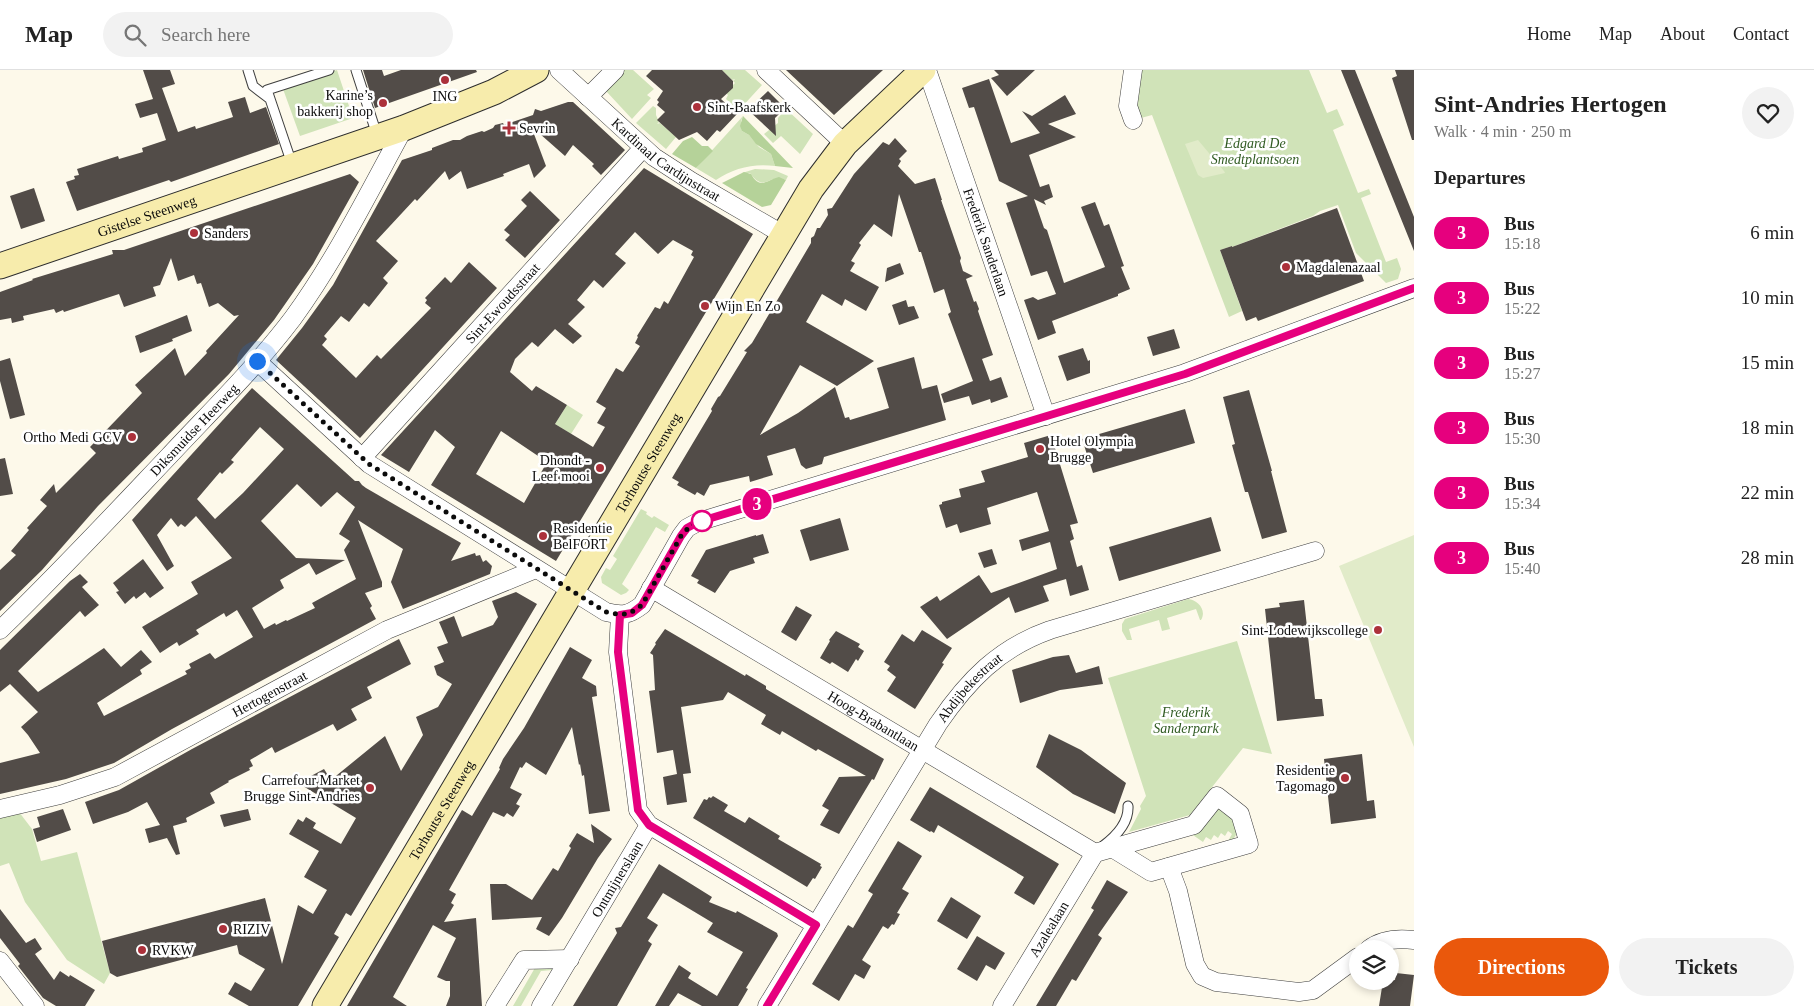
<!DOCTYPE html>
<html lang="en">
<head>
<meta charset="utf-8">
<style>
  :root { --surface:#fff; --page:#f2f2f2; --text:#222; --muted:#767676; --line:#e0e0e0; --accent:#ea580c }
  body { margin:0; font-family:Georgia,serif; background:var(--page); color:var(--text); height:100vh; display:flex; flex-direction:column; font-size:19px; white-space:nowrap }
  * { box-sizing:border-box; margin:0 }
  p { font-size:16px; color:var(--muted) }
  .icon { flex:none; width:28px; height:28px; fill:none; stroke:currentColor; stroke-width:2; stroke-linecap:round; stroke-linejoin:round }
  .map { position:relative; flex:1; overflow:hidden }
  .panel { display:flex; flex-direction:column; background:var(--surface); width:400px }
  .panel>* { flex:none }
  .badge { padding:0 10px; border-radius:16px; font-size:18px; line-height:32px }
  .controls { position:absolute; left:1349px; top:870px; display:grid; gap:10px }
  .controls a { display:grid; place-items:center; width:50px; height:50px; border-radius:50%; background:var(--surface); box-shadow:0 2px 8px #0003; font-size:25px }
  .you { position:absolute; width:25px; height:25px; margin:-12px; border:4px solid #fff; border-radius:50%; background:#1a73e8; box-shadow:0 0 0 8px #1a73e833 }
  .map>.badge { position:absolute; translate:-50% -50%; box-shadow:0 0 0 2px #fff }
  h2 { padding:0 20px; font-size:19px; line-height:45px }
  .round { display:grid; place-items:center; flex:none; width:52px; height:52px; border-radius:26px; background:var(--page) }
  .headline { display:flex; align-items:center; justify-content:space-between; height:85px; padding:0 20px }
  h1 { font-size:24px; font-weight:700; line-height:38px }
  .button { display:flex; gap:10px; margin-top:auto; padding:10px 20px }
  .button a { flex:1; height:58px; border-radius:30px; background:var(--accent); color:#fff; font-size:20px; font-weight:700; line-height:58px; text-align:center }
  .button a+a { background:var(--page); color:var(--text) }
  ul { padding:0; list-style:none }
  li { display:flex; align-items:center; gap:15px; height:65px; padding:0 20px }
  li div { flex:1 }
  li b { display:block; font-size:19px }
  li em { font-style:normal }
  li .badge { min-width:55px; font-weight:700; text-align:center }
  header { display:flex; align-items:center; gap:30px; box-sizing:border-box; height:70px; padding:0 25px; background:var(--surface); border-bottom:1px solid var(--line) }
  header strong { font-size:24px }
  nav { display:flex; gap:28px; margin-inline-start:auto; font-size:18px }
  .search { width:350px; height:45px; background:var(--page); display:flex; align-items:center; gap:12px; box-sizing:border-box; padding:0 18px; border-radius:28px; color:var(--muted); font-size:19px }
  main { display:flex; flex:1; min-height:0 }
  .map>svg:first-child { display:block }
</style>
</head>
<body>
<header>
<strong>Map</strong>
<div class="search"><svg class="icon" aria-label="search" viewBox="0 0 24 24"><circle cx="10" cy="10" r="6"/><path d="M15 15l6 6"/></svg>Search here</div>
<nav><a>Home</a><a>Map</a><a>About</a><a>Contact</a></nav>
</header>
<main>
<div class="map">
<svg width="1414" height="936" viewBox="0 0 1414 936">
  <rect width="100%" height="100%" fill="#fdf9ea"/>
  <!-- green -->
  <path fill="#d0e3b8" d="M337,0L353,48L300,66L283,19Z
    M624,0H633L654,19L647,25L651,28L632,49L606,21V19Z
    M722,0H745L762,15L740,39L735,36H734L726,29L728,25L725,22L732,19L733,15L735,13L733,11L735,9L732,10Z
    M1140,0H1309L1327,43L1337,39L1344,55L1333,60L1358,123L1369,119L1371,124L1361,128L1386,192L1397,188L1401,199L1398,209L1386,213L1356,183L1338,135L1320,141L1313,146L1232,177V176L1220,180L1242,241L1229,247L1152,45L1141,48L1135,35Z
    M653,36L656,38V45L659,52L657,54L660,53L676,67L666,79L636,53Z
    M786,39L813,64L800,84L781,66L773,73L764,64L778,53V48Z
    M743,46L741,51L742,61L749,65L759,77L771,84L775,96C754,93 733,98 716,110L696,98Z
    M755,99L774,100L788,106L786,110C769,102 765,124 750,103H742Z
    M567,335L583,345L571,364L555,354Z
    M641,439L647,442L646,444L652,448L654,446L669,455L665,462L656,457L622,514L629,520L626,523L621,525L602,513L601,507L606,498L610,500L617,489L613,486Z
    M1188,529C1198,530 1207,540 1201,550H1200L1196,539L1167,548L1170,559L1162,561L1159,550L1129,559L1132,570H1127L1122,561V554L1125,549Z
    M1237,571L1272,684L1243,678L1190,745L1129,762L1141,739L1140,736L1146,726L1108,608Z
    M1218,735L1235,748L1238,761L1232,772L1227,773L1232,764L1228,761L1225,766L1221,763L1218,768L1214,765L1211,770L1206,767L1203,772L1190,763Z
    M19,742L32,759L41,791L77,782L110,903L104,914L67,890L25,832L9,793L0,796V745Z
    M551,893L554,898L552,900L541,901L521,936H513L536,896Z"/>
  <!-- forest -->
  <path fill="#b5d299" d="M743,46L793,98L775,96L771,84L756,74L749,65L742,61L740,56Z
    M692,67L702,76H708L713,81L696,98L672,84L683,71Z
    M744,102L751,104C760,120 767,110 779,107L786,110L771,135L762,137L722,113Z"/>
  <!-- pitch -->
  <path fill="#e1ebc9" d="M1198,70L1224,101L1225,103L1203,108L1198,105L1185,74Z
    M1414,465V677L1339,496Z"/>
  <!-- building -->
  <path fill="#524c48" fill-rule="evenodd" d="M143,0H170L175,14L162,18L178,62L195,56L196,59L233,47L228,32L245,27L250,43L266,37L279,74L171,112L169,110L77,141L66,112L75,109L74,106L79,105L77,99L118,86L119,89L143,82L142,78L166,70L157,43L140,48L135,34L153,29Z
    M363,0H382L384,6L401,0H476L477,2L375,38Z
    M652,0H722L733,11V18L721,29L737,44L720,62L717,60L707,71L697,62L679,70L657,50L665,42L657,35L659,32L657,30L663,21L646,6Z
    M786,0H883L834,45Z
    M994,0H1035L1007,26L991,8L999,5Z
    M1341,0H1355L1414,147V181Z
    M1395,0H1414V70H1412L1392,8L1397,6Z
    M989,9L1011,73L1040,63L1022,41L1032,46L1065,25L1076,44L1048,54L1076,67L1029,85L1040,117L1049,114L1053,127L1044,131L1046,135L1034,129L1044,158L1047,160L1064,213L1105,197L1081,137L1095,132L1104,156L1109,154L1124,196L1121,197L1130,219L1118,224V226L1052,251L1056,263L1038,270L1024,230L1033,227L1038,230L1056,224L1047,201L1031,206L1006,133L1028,126L999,111L974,37L969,38L962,18Z
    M768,21L785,38L775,48L776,66L748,40Z
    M568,32H573L625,80L601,105L592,96L594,94L573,75L565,86L531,56L546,96L534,108L529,94L503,104L504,106L467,119L461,101L449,110L445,101L417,131L415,129L376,171L398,191L383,208L388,213L369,237L364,233L349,252L341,246L324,266L327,269L322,275L356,308L377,285L381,289L431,238L425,233L427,230L425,228L445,207L451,213L469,192L497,218L360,368L276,290L302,258L333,215L402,90L432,80V78L453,70H460L467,66L482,61L484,62L493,58L495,55L503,53L504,55L533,45L535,39L541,41Z
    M895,68L907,81L899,89L901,91L898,96L915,114L935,108L942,130H941L961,188L960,191L963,201L973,206L966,209L974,232L976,231L979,239L978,241L993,285L982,289L990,311L1001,307L1008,327L991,333L990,329L972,335L969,326L944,333L941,324L973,311L948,244L951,242L944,219L934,223L921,182H919L899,124L892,167L874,154L859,173L861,175L851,191L855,193L850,201L879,217L866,241L845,229L842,236L822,224L806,252L874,291L837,316L800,295L760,365L798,343L835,317L845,348L849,347L850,350L889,338L877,298L914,287L922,319L937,315L946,350L824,387L822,394L806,399L801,395L795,378L767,386L773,405L750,412L749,406L710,415L704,426L697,422L695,425L677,415L679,412L672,408L712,341L711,339L718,327L720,326L747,282L744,281L752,273L811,173V168L814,166L817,158H820L828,145L827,139L832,138L854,104L883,72L889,75Z
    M644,98L753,164L556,491L431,415L455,377L435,360L409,402L381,385ZM635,162L658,184L673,170L693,181L691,185L694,187L668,234L664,231L660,239L655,237L637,266L638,267L635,273L640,276L623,302L616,298L596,332L606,338L597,353L605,357L593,377L555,354L567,335L536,316L532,321L510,302L515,289L532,272L538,277L555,259L573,274L582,266L568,254L585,237L577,230L594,210L603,218L626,193L615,184ZM501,361L547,392L524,433L476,404Z
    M350,104L359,112L313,194L274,250L229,304L98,436L42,500L0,541V500L16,485L11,481L29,460L27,458L47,436L40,430L54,414L56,423L96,383L90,377L142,323L135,315L175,278L185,306L207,283L206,281L239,245L234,246L218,233L209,237L201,213L197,214L194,205L178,211L171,188L160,215L153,217L156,226L124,237L119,224L64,242L63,240L56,243L54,239L23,246L24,250L12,253L11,248L0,250V222L33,210L32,209L113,184L112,180H124Z
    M34,118L45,151L21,159L10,126Z
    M530,121L560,150L525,188L505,170L510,165L504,160L527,136L521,130Z
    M1337,138L1364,211L1258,251L1256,247L1246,251L1220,180L1232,176V177Z
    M900,193L904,204L885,212L887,198Z
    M906,230L908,237L914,236L919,248L899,255L892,235Z
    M187,245L192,261L172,269L173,271L140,283L135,266Z
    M1174,259L1180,278L1153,286L1147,267Z
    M1083,278L1088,291L1090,290V303L1067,311L1058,286Z
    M10,288L25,345L10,349L0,311V291Z
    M252,318L355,411H359L362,415L366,418L461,473L451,491L475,483L476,486L480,485L483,492L486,490L492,496L490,504L403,539L391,512L403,479L358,450L382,512V517L365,523L372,536L370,538L376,549L172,659L114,693L66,709L0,724V693L40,683L28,665L21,657L38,642L10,614L0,622V580L70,511L80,504L88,512L82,517L99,535L85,547L80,541L18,601L38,622L104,578L121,597L141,580L152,592L140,600L142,604L97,633L104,646L187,604L185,601L191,598L189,594L210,583L215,589L253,567L237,540L226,547L224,543L196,560L199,564L179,576L177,572L160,583L142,557L198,524L191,512L232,488L196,446L185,457L181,454L178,457L171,448L157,465L174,496L167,501L132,450ZM260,357L284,379L243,423L215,449L197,429L220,402L222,404L234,392L231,390ZM297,414L321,437L337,422L355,437L339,464L350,471L344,480L356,509L312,533L315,538L287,551L286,550L276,555L275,553L264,559L252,538L284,518L280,510L309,493L316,505L345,490L296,488L261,451Z
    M1249,320L1272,401H1271L1287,462L1262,469L1248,422H1245L1232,375L1235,374L1223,327Z
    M1185,339L1195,373L1093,403L1082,369Z
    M1051,365L1078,453L1070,455L1074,469L1070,471L1077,497L1082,495L1089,520L1070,526L1066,509L1043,516L1049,531L1015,543L1009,527L947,569L920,537L937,526L940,531L979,505L991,523L1057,499L1050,472L1022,481L1019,470L1049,461L1037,422L987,438L991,454L960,463L957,454L946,458L939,435L942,434V432L961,427L959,419L985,412L981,401L1028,387L1024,373Z
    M5,388L13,424L0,426V389Z
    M1211,447L1221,481L1119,511L1109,477Z
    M840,448L849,480L810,491L800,460Z
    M763,464L769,483L753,488L755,493L730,501L715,523L697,513L699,510L691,506L706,480L756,465V466Z
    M992,479L997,494L984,498L978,483Z
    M143,489L164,518L150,528L145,522L136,529L134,526L125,534L116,522L119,521L113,513Z
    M516,522L537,534L351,846L346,843L334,864L339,867L298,936H249L228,924L235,912L251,921L265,899L239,884L237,875L117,907L110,903L102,871L265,828L282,894L298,835L313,844L327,820L304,807L319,781L289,764L298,749L303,752L306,747L316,753L313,758L341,774L356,748L298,713L324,699L331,710L385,666L401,701L423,665L416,647L438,637L452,614L437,605L434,596L444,592L437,577L448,573L439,552L454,546L462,567L493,555L498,547L492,531Z
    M1304,530L1315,629H1322L1324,646L1277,651L1265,539L1280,537L1279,533Z
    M796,536L812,545L796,571L781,562Z
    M665,559L745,606L746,604L766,616V619L884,689L874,710L872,709L839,764L820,755L829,740L822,736L839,707L866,706L818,679L816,681L782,661L780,665L761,654L766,645L728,622L723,630L681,637L691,703L683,704L687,732L667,735L663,707L677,704L673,680L657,683L649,621L655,620L653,585L650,583L656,574L655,573Z
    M922,560L952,578L942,593L944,594L915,639L887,621L896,607L887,600L890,596L884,592L902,564L914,572Z
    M836,561L860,574L858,577L864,581L858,591L856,589L848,602L832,592L830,594L820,588L830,571L829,570Z
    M399,569L411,594L367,617L372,628L351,639L357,650L337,661L333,654L275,683L272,677L250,690L253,696L249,698L250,700L228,711L229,712L210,723L215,733L186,748L187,752L173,756L180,784L176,785L167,768L149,773L145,759L160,755L147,732L128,742L93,754L85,732L119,720L192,679Z
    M570,577L592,590L582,608L596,616L597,626L592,627L610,741L589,744L584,705L582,706L580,694L579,695L572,657L546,705L526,692L522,698L520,697L510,718L522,724L516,734L520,736L513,747L507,743L504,747L493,742L449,820L456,824L451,833L454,835L444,852L476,848L482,936H446L450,926V911H446L437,907L456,868L433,855L393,927L407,936H347L462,740L472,746L500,699L499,698L503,689L524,658Z
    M1069,585L1076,603L1099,596L1103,614L1060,620L1020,633L1012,600L1053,587Z
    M1049,664L1081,680L1126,713L1115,744L1073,724L1036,697Z
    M1362,684L1367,731L1374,730L1376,748L1331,754L1324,689Z
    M930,717L1059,794L1034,835L1014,823L1024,807L938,755L934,763L931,761L930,762L910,750Z
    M713,726L728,735L724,741L745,753L749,747L780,766L778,769L821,794L820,796L822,797L815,809L813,808L807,817L693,748L704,729L707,730L709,727L711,728Z
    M63,739L71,760L37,772L33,759L40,757L37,747Z
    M248,739L251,750L224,757L220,745Z
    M591,754L612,769L598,788L562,848L549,866L536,859L542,847L492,850L490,814H506L532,830L553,798L558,801L571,778L569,776L577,763L594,773Z
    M898,771L922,786L902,819L909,823L897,843L900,844L894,855L892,854L888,859L883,856L862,890L871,896L864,909L855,904L839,931L812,914L848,855L853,858L873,824L868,821Z
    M659,794L712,827L709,832L736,843L737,841L777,863L778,866L751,910L746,918L748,919L738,936H702L678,923L669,936H655L679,895L691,903L688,908L717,926L743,882L707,862L713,853L663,823L647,848L658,855L648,871L652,874L617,936H573L617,863L615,858L621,857Z
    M1107,810L1128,822L1098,865L1102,868L1076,911L1072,909L1056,936H1036L1094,840L1091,838Z
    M951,827L981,846L967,869L937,851Z
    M0,839L26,873L35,868L42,879L35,884L54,910L60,901L69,907L70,905L95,920L85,936H56L43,928L18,896L20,894L0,868Z
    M977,866L1005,883L995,900L986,895L977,911L957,899Z
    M1396,903L1414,905L1410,936H1379L1383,911L1395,910Z"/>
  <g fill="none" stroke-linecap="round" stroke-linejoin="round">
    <!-- lane casing -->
    <g stroke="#3e3e3e" stroke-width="11">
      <path id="lane" d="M248,0L253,16L270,29
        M356,0L377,65
        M292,94L267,20L329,0
        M1103,776C1115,767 1129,753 1128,736"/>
    </g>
    <!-- street casing -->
    <g stroke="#3e3e3e" stroke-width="19">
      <g id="street">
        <path id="s1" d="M559,0L654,87L691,111L784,165"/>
        <path d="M766,0L845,74"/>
        <path id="s2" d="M927,0L1046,346"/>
        <path d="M588,27L615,0"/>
        <path d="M1133,50L1128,36L1133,0"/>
        <path d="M257,291L369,394L606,542C623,546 629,545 642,535L681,466L687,458L698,452L1185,303L1414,218"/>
        <path id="s3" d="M362,388L643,78"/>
        <path id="s4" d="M651,518L1095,783"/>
        <path d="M620,545L618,582L638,740L649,755L816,855"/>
        <path id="s5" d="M0,560C58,504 113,445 169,386C211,341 256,297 293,248C336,189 369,122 404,58"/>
        <path id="s6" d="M0,739L60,725L115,707L387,560L536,499"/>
        <path d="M1095,783L1194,755L1217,726L1240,744L1249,774L1151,802L1112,778"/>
        <path d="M1169,797L1178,821L1195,894L1202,906L1216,912L1299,922L1313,920L1358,887"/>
        <path d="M1369,879C1382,869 1398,868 1414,870"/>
        <path d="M0,891L35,936"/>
        <path d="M495,936L524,890L570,889"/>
        <path id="s7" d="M541,936L649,755"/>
        <path id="s8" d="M767,936L938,654C968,610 999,578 1050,560L1315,481"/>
        <path id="s9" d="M1002,936L1095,783"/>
      </g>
    </g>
    <!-- secondary casing -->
    <g stroke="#2d2d2d" stroke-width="27">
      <g id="secondary">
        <path id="s10" d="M0,196L404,58L494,22L536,0"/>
        <path id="s11" d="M325,936L811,119L845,74L923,0"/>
      </g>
    </g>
    <!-- lane -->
    <use href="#lane" stroke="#fff" stroke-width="9"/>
    <!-- street -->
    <use href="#street" stroke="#fff" stroke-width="18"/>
    <!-- secondary -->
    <use href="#secondary" stroke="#f7ecac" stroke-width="25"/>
  </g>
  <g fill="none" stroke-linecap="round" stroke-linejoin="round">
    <!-- line casing -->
    <g stroke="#fff" stroke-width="11">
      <path id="line" d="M767,936L816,855L649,755L638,740L618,582L620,545L632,543L642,535L681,466L687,458L698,452L1185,304L1414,218"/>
    </g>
    <!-- line -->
    <use href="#line" stroke="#e6007e" stroke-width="8"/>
    <!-- walk -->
    <path stroke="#0b0b0b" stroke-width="5" stroke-dasharray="0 9" d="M257,291L369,394L606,542C623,546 629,545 642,535L681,466L692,454L702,451"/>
  </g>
  <!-- markers -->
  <g fill="#ac313b" stroke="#fff" stroke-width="2">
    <circle cx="445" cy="10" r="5"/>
    <circle cx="383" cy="33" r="5"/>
    <circle cx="697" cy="37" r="5"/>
    <path d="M506.5 50.5h5v5h5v5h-5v5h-5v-5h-5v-5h5z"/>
    <circle cx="194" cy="163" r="5"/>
    <circle cx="1286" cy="197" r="5"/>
    <circle cx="705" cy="236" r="5"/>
    <circle cx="132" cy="367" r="5"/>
    <circle cx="1040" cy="379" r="5"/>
    <circle cx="600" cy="398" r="5"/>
    <circle cx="543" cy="466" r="5"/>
    <circle cx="1378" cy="560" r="5"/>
    <circle cx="1345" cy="708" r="5"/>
    <circle cx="370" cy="718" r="5"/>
    <circle cx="223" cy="859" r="5"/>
    <circle cx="142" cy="880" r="5"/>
  </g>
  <circle fill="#fff" stroke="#e6007e" stroke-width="2.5" cx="702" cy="451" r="10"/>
  <g text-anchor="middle" stroke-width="5" stroke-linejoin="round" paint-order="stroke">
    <!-- poi labels -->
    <g font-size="14" fill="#0b0b0b" stroke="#fff" text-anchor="start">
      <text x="373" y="30" text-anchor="end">Karine’s<tspan x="373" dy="16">bakkerij shop</tspan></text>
      <text x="445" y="31" text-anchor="middle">ING</text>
      <text x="707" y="42">Sint-Baafskerk</text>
      <text x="519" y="63">Sevrin</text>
      <text x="204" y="168">Sanders</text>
      <text x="1296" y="202">Magdalenazaal</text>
      <text x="715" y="241">Wijn En Zo</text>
      <text x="122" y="372" text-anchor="end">Ortho Medi GCV</text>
      <text x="1050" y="376">Hotel Olympia<tspan x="1050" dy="16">Brugge</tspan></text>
      <text x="590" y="395" text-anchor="end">Dhondt -<tspan x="590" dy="16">Leef mooi</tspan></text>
      <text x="553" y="463">Residentie<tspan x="553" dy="16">BelFORT</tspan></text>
      <text x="1368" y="565" text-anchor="end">Sint-Lodewijkscollege</text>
      <text x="1335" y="705" text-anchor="end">Residentie<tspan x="1335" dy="16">Tagomago</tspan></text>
      <text x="360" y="715" text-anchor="end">Carrefour Market<tspan x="360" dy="16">Brugge Sint-Andries</tspan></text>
      <text x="233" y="864">RIZIV</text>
      <text x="152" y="885">RVKW</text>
    </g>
    <!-- park labels -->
    <g font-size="14" font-style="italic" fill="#305b22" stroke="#fff">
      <text x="1255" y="78">Edgard De<tspan x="1255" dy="16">Smedtplantsoen</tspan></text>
      <text x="1186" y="647">Frederik<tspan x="1186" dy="16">Sanderpark</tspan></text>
    </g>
    <!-- street labels -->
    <g font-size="14" fill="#0b0b0b" stroke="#fff">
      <text dy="5" stroke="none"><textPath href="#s1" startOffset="140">Kardinaal Cardijnstraat</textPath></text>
      <text dy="5" stroke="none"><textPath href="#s10" startOffset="155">Gistelse Steenweg</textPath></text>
      <text dy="5" stroke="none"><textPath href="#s2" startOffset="182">Frederik Sanderlaan</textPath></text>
      <text dy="5" stroke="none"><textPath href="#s3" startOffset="209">Sint-Ewoudsstraat</textPath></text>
      <text dy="5" stroke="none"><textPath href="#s5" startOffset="279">Diksmuidse Heerweg</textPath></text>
      <text dy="5" stroke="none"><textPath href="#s11" startOffset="632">Torhoutse Steenweg</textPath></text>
      <text dy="5" stroke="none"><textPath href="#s8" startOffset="378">Abdijbekestraat</textPath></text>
      <text dy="5" stroke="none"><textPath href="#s6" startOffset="295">Hertogenstraat</textPath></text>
      <text dy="5" stroke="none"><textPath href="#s4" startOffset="259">Hoog-Brabantlaan</textPath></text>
      <text dy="5" stroke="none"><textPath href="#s11" startOffset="228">Torhoutse Steenweg</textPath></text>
      <text dy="5" stroke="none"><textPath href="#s7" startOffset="148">Ontmijnerslaan</textPath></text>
      <text dy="5" stroke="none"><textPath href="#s9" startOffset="90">Azalealaan</textPath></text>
    </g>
  </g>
</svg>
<div class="controls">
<a><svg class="icon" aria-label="layers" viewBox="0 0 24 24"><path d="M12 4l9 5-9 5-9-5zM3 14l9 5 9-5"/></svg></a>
</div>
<div class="you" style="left:257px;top:291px"></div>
<b class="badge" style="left:757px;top:434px;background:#e6007e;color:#fff">3</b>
</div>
<section class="panel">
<div class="headline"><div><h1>Sint-Andries Hertogen</h1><p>Walk · 4 min · 250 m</p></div><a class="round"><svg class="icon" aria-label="heart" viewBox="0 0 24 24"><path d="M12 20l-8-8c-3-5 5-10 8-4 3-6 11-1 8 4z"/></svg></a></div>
<h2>Departures</h2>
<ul>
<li><span class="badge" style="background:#e6007e;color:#fff">3</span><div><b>Bus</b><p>15:18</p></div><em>6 min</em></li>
<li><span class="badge" style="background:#e6007e;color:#fff">3</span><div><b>Bus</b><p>15:22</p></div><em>10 min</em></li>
<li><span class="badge" style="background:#e6007e;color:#fff">3</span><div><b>Bus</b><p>15:27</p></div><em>15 min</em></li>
<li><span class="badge" style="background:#e6007e;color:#fff">3</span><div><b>Bus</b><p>15:30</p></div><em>18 min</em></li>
<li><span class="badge" style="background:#e6007e;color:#fff">3</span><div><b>Bus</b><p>15:34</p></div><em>22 min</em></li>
<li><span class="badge" style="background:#e6007e;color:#fff">3</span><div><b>Bus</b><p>15:40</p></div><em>28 min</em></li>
</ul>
<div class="button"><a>Directions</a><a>Tickets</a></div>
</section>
</main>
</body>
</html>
